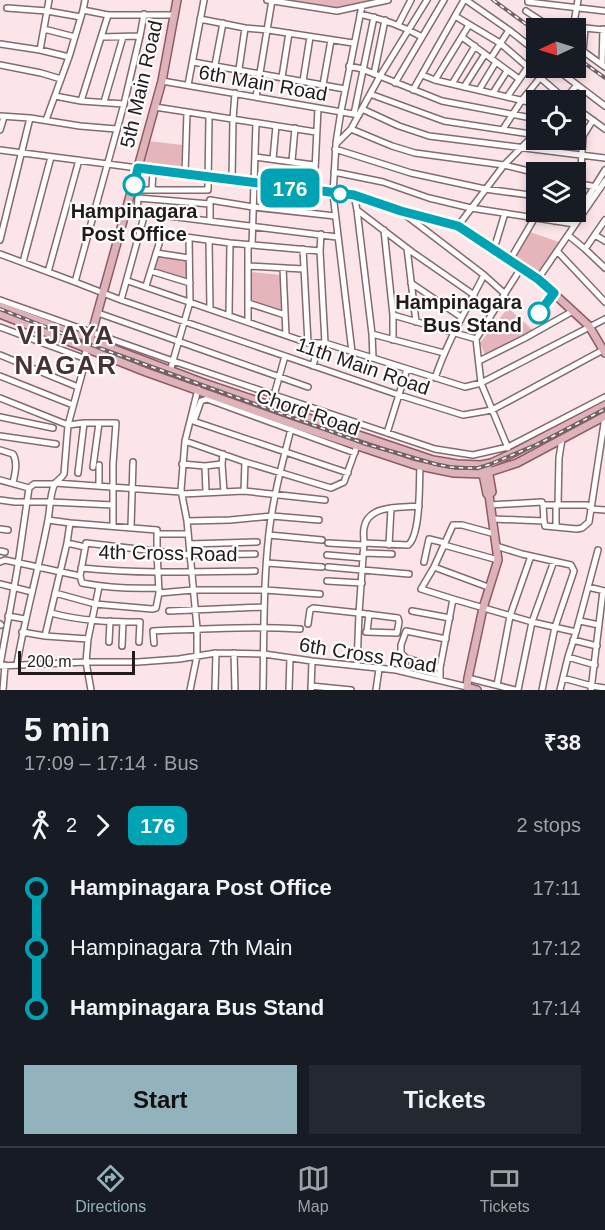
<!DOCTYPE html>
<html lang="en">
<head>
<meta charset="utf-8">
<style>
  :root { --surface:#171b24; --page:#242831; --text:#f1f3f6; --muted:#9ea1a6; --line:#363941; --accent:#93b3bc }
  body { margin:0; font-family:Helvetica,sans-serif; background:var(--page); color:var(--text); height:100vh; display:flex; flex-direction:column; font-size:22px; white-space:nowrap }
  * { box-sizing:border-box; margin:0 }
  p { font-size:20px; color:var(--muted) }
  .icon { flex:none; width:33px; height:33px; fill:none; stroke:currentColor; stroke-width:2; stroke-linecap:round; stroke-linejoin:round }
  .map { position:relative; height:690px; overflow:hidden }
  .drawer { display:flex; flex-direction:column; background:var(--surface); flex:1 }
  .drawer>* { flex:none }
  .badge { padding:0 12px; border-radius:9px; font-size:21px; line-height:39px }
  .needle { width:39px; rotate:266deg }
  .tools { position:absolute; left:526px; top:18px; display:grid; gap:12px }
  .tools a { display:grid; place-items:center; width:60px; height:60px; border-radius:0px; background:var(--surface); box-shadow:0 3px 9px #0003; font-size:30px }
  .scale { position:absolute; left:18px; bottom:15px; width:117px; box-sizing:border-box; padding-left:6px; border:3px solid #231a1b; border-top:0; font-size:16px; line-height:21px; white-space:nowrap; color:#231a1b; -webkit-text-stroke:4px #fff; paint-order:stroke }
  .map>.badge { position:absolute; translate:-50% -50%; box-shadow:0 0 0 3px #fff }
  .legs { display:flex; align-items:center; gap:9px; height:66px; padding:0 24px; font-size:20px }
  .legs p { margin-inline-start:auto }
  .head { display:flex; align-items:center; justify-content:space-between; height:102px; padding:0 24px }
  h1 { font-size:33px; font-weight:600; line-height:45px }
  .action { display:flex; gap:12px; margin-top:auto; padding:12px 24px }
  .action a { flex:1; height:69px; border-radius:0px; background:var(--accent); color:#111; font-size:24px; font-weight:600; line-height:69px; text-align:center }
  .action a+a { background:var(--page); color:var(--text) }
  ul { padding:0 24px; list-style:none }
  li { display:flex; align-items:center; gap:21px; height:60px; font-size:22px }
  li i { display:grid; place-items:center; width:9px; height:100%; margin:0 8px; background:currentColor }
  li i::after { content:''; width:15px; height:15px; margin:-8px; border:4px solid; border-radius:50%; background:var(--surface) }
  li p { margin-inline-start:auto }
  li:first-child i { background:linear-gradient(#0000 50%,currentColor 0) }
  li:last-child i { background:linear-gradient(currentColor 50%,#0000 0) }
  .menu { display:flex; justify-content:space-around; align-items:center; height:84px; border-top:2px solid var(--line); background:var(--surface); font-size:16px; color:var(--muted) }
  .menu a { display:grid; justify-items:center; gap:3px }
  .menu .current { color:var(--accent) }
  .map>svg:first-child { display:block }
</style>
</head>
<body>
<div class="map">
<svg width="605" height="690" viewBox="0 0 605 690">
  <rect width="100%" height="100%" fill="#fce5e8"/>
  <!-- green -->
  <path fill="#e6b4bb" d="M291,0H378L337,8Z
    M148,141L182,145L181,170L141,165Z
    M530,232L559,242L538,274L512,257Z
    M158,255L187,261V281L154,271Z
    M252,272L280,275L281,311L252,302Z
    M508,308L534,331L486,357L480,343Z"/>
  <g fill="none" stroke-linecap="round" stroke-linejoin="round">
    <!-- minor casing -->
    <g stroke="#836a6e" stroke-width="8">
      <path id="minor" d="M267,0L337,11L388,0
        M466,0L509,30L537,52
        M528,0V2L605,11
        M7,8L47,11L81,17
        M83,10L108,15H174
        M526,11L552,28
        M360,14C384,20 401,25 422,37
        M455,16L500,43L566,100
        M200,19L245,28L268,30L353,43
        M398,25L411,0
        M573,28L578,0
        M44,29L75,37
        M101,37L140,36
        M462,37L519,79
        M0,44L40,50L69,57
        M576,46L605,67
        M40,50L49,0
        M583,51L585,28L605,30
        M491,58L509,30
        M193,62L345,89
        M0,65L41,73L61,79
        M215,65L223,23
        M602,65L603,29
        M349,66L362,69L442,101L537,119
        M555,68L605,106
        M239,69L245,28
        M374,74L385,20
        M422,75L435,80L537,104
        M282,77L289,33
        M435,80L469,25
        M162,81L359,115
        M303,81L310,37
        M395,83L444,0
        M452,84L475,46
        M188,85L204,0
        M323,85L331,40
        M464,87L485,54
        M413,90L464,0
        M479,90L496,62
        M493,93L507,71
        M370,94L444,121L537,135
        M55,96L81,101L124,104
        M256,97L272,0
        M507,97L528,67
        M564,100L577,85
        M81,101L108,15
        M104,102L123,37
        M155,107L316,132
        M576,108L605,129
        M362,109L399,126L429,136L605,158
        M354,114L374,17
        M0,116L30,118L80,126L116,129
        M46,120L69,57L83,10L85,0
        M351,129L392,146L415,153L504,165L537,173
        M503,129L522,100L548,68
        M0,130L4,117
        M576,136H583L593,120
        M336,143L341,111L362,6
        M335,149L411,173L485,189L537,196
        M0,150L138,168
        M255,157L314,165
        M273,159L276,126
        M292,161L295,128
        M334,172L383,182L429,198L471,208L575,224
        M185,174L187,112
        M232,180L233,119L235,93
        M576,183L596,187
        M580,184L583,136
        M140,190H208L209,115
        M152,190L153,170
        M314,191L318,108
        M354,195L357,210L372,334L373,358
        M210,204L138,198L137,212L337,237
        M357,210L412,252L474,295
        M403,213L484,275L505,294
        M210,221V200L253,207L335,216
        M554,221L559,212
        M571,224L605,170
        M458,226L504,165L536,133
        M384,230L393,315V340
        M141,231L230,243L320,251
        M321,234L320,251L325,343
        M568,235L585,249L605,268
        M595,235L605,241
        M0,240L30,118
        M209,241L210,308
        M252,245L256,123
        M407,248L416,322
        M303,249L308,343
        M494,249L505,213
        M585,249L605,220
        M557,251L605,302
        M156,253L189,258
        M0,254L75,282L121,300L396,394L463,415L492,410L605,349
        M510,260L534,219
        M23,262L51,157
        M248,266L303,269
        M283,268L286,335
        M151,271L190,283
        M48,272L79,160
        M538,279L605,181
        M128,281L308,343H325L465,387L481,383L605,319
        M75,282L124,104L140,36L144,14
        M411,283L461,317
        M146,286L162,234
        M0,300L173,361L435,449L473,455L508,447L605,397
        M121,300L145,213
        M248,303L285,315
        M98,313L308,387
        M229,315L230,243
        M393,315L476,339
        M248,322V245
        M0,327L86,359
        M372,334L444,353
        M352,352L333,194L336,144L351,129L380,76L427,0
        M0,355L78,387
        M479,361L525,338L573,311
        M313,366L319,343
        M170,371L190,302L189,238
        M0,376L73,405
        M435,378C448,340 466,310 484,275
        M0,398L68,425L84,423H116L113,464V526
        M271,406L285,356
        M0,417L53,428
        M193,421L348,473
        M194,421L201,401L207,399L355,453
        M387,433L407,369
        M0,436L56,444
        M185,441L245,462L331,488L344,482L357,446
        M508,448L481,383L476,339L521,268
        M0,450L13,454C18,463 15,473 13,483
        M182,464L205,466
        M222,464L224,492
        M99,465V486
        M93,467L99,423
        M78,473L84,423
        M0,480L29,488L34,484H54
        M55,483L181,492
        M244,491L245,462
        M206,492L205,466L222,464L223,454
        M182,494L244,491L325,500
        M0,500L15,502H51L113,505
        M490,505L542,502L543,505H587L592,509L605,510
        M543,505L544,521
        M556,505V527
        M558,505L559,458L562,439
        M493,519L544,521L545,526L577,529L582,528L589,522L605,417
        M48,520L70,523L157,530V552L159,593L156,608L152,609L95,604L55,593
        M187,521L230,520L272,516L319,520
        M131,527L133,462
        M0,529L8,530
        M157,534H188
        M269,535L322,540
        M67,543L85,547
        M328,543L364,545
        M364,543C364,538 363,533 364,528C368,504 400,508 419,506
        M189,544L257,542
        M389,545L391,508
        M444,545L498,560
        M496,546L522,554L571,565L574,571L555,627L542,690
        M0,551L5,552
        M363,553L392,554
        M327,555L363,558
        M0,562L5,560L80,576
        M424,562L429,539L445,543
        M267,563L322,567
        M328,567L409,574
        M434,567L488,587
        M81,568C139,574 197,572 255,571
        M327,581L362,583
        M0,584L32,592
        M588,587L605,591
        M159,588C132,589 108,588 82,583L80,576L86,543L189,555L255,554
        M159,593L193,590H265L320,594
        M453,599L421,589L434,567L453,525H462L495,534
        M169,611L264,607
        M412,611L450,618
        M51,613C80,621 110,622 140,622L139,642
        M8,616L25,619
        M580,621L599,625
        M0,624L1,625
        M308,624L310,610L313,608L359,613L364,543L408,545C421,535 419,483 420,466
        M22,632L45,636L88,639
        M366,632H367L369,614
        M576,632L598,550
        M45,636L67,543L70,523
        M573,640L597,646
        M109,642L110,621
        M154,643L153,631C202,629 251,626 300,629
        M122,646L123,622
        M234,653L235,690
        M568,657L595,665
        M406,658L404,666L440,675
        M17,664C25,616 39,568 48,520C50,511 50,491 55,484C58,479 61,479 64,474L68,425L86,359L85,354L87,349
        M0,665L17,571L29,488
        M0,666L86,662H138L179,659L216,653L264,654L312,661L396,670L467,687V688
        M357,666L359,613L398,618L399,622L397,633L367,632
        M440,668L406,658L401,653V645L406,631L446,639
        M468,678L515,690
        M563,678L592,686L605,688
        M440,680V668L453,599L532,622L576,632L568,657L560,690
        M497,685L510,616L531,556
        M311,686L351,690
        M3,690L5,665
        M91,690L86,662L88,639L99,587
        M190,690L197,656V628L187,521L181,490L185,441L198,389
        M215,690L216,653
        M263,690C264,638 263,585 269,533C273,498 282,464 291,429
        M289,690L290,658
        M311,690L312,661
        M376,690L379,669
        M518,690L532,622L554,561
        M591,690L603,591"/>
    </g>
    <!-- major casing -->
    <g stroke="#8e5b64" stroke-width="10">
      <path id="major" d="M138,168L354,195L401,211L458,226L538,279L589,326L605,353
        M0,306L201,382L433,460L457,464L481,465L491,463L511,454L605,405
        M0,314L146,372L292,424L415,465L454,473L483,474L517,463L605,416
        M89,343L162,81L177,0
        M488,469L492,492L489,495
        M477,690L467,687L468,678L483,608L498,560L489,495L487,494L482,469"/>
    </g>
    <!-- minor -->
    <use href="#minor" stroke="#fff" stroke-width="5"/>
    <!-- major -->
    <use href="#major" stroke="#deb2b9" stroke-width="7"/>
    <!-- rail casing -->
    <g stroke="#716365" stroke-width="4">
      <path id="rail" d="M493,0L537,32
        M576,57L605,78
        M0,309L102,349L366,444L435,464L450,467L465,468H478L491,464L538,444L605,409"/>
    </g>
    <!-- rail -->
    <use href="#rail" stroke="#fff" stroke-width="1.5" stroke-dasharray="4.5" stroke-linecap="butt"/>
  </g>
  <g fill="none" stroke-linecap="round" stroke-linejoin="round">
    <!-- line-1 casing -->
    <g stroke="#fff" stroke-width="14">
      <path id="line-1" d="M134,185L138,168L354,195L401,211L458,226L538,279L554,293L539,313"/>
    </g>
    <!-- line-1 -->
    <use href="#line-1" stroke="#00a3b4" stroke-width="9"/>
  </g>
  <!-- markers -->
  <g fill="#fff" stroke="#00a3b4" stroke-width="3">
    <circle cx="134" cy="185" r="10"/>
    <circle cx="340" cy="194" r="8"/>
    <circle cx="539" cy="313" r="10"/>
  </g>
  <g text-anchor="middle" stroke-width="4.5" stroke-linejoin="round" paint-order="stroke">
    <!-- street labels -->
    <g font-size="20" fill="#231a1b" stroke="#fff">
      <text transform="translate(263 83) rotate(10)" y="7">6th Main Road</text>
      <text transform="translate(141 84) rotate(-77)" y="7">5th Main Road</text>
      <text transform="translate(363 366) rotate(19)" y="7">11th Main Road</text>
      <text transform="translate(308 412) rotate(19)" y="7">Chord Road</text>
      <text transform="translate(168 553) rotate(1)" y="7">4th Cross Road</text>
      <text transform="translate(368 655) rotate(9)" y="7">6th Cross Road</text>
    </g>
    <!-- stop labels -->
    <g font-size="20" font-weight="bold" fill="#231a1b" stroke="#fff">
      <text x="134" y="218">Hampinagara<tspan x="134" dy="23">Post Office</tspan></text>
      <text x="522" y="309" text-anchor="end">Hampinagara<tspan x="522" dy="23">Bus Stand</tspan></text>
    </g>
    <!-- district labels -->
    <g font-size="26" font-weight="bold" letter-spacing="1.5" fill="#473134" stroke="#fff">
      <text x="66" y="344">VIJAYA<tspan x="66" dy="30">NAGAR</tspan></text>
    </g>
  </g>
</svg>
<div class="tools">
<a><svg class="needle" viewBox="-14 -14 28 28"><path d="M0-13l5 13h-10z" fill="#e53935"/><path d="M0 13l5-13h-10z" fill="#9ea1a6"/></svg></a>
<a><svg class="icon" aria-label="locate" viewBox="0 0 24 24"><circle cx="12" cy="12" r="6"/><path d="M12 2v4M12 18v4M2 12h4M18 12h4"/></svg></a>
<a><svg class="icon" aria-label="layers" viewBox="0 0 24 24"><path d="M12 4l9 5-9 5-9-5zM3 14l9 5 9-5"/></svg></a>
</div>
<div class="scale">200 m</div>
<b class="badge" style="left:290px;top:188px;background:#00a3b4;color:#fff">176</b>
</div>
<section class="drawer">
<div class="head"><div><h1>5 min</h1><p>17:09 – 17:14 · Bus</p></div><b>₹38</b></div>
<div class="legs"><svg class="icon" aria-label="walk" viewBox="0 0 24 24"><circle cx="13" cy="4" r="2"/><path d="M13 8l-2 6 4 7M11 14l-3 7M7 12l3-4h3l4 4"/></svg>2<svg class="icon" aria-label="forward" viewBox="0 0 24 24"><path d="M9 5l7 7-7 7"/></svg><b class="badge" style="background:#00a3b4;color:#fff">176</b><p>2 stops</p></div>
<ul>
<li><i style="color:#00a3b4"></i><b>Hampinagara Post Office</b><p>17:11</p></li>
<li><i style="color:#00a3b4"></i><span>Hampinagara 7th Main</span><p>17:12</p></li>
<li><i style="color:#00a3b4"></i><b>Hampinagara Bus Stand</b><p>17:14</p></li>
</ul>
<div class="action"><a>Start</a><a>Tickets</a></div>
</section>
<nav class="menu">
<a class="current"><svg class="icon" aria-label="directions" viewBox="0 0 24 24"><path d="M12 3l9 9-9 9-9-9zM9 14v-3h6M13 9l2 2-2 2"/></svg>Directions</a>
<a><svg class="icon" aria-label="map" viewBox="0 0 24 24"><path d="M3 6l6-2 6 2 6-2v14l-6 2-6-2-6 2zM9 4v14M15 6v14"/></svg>Map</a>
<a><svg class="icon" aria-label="tickets" viewBox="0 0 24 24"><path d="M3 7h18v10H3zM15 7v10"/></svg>Tickets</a>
</nav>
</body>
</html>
